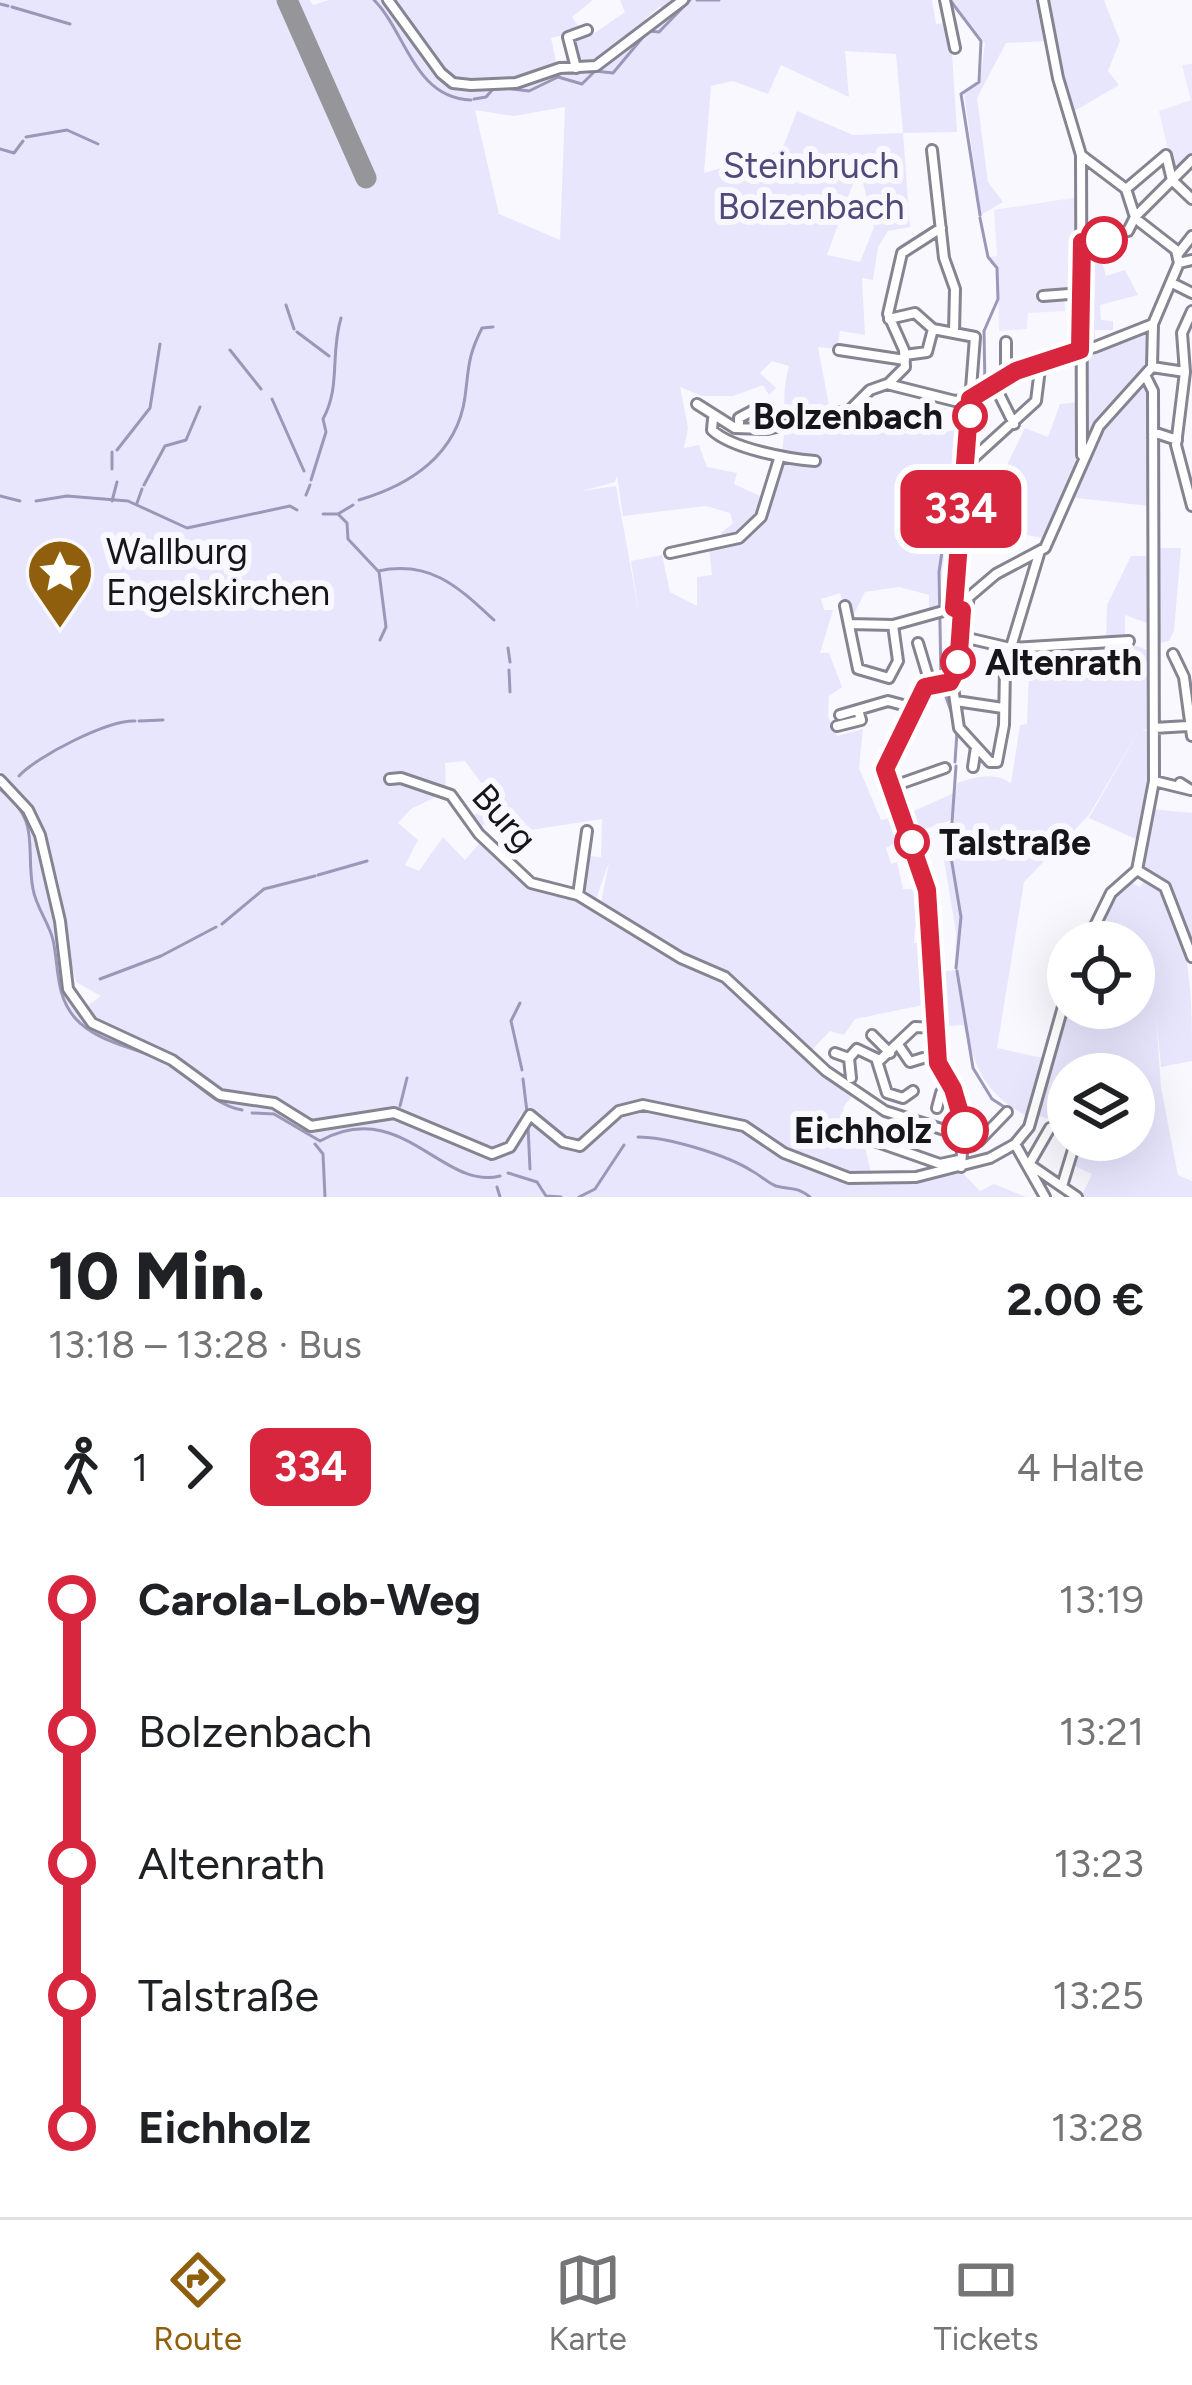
<!DOCTYPE html>
<html lang="de">
<head>
<meta charset="utf-8">
<style>
  :root { --surface:#fff; --page:#f2f2f2; --text:#202124; --muted:#757577; --line:#e0e0e0; --accent:#905f0d }
  body { margin:0; font-family:Figtree,sans-serif; background:var(--page); color:var(--text); height:100vh; display:flex; flex-direction:column; font-size:45px; white-space:nowrap }
  * { box-sizing:border-box; margin:0 }
  p { font-size:39px; color:var(--muted) }
  .icon { flex:none; width:66px; height:66px; fill:none; stroke:currentColor; stroke-width:2; stroke-linecap:round; stroke-linejoin:round }
  .map { position:relative; height:1197px; overflow:hidden }
  .drawer { display:flex; flex-direction:column; background:var(--surface); flex:1 }
  .drawer>* { flex:none }
  .badge { padding:0 24px; border-radius:18px; font-size:42px; line-height:78px }
  .fabs { position:absolute; left:1047px; top:921px; display:grid; gap:24px }
  .fabs a { display:grid; place-items:center; width:108px; height:108px; border-radius:50%; background:var(--surface); box-shadow:0 12px 48px #0002; font-size:60px }
  .map>.badge { position:absolute; translate:-50% -50%; box-shadow:0 0 0 6px #fff }
  .legs { display:flex; align-items:center; gap:18px; height:132px; padding:0 48px; font-size:39px }
  .legs p { margin-inline-start:auto }
  .summary { display:flex; align-items:center; justify-content:space-between; height:204px; padding:0 48px }
  h1 { font-size:66px; font-weight:800; line-height:90px }
  ul { padding:0 48px; list-style:none }
  li { display:flex; align-items:center; gap:42px; height:132px; font-size:45px }
  li i { display:grid; place-items:center; width:18px; height:100%; margin:0 15px; background:currentColor }
  li i::after { content:''; width:30px; height:30px; margin:-15px; border:9px solid; border-radius:50%; background:var(--surface) }
  li p { margin-inline-start:auto }
  li:first-child i { background:linear-gradient(#0000 50%,currentColor 0) }
  li:last-child i { background:linear-gradient(currentColor 50%,#0000 0) }
  .dock { display:flex; justify-content:space-around; align-items:center; height:168px; border-top:3px solid var(--line); background:var(--surface); font-size:33px; color:var(--muted) }
  .dock a { display:grid; justify-items:center; gap:6px }
  .dock .active { color:var(--accent) }
  .map>svg:first-child { display:block }
</style>
</head>
<body>
<div class="map">
<svg width="1192" height="1197" viewBox="0 0 1192 1197">
  <rect width="100%" height="100%" fill="#f9f8fe"/>
  <!-- built -->
  <path fill="#eceafc" d="M1192,64V156L1174,177L1159,111L1191,100L1182,65Z
    M1079,197L1081,291L1064,293L1065,311L1028,313L1027,329L999,331L998,268L989,257L997,256L994,210Z"/>
  <!-- green -->
  <path fill="#e8e6fd" fill-rule="evenodd" d="M0,0H310L313,5L329,0H593L572,17L581,31L551,38L556,62L572,58L574,66L561,65L527,81L604,63L685,0H932L936,24L950,23L957,132L903,133L910,227L888,231L878,247L873,280L862,278L865,335L840,331L837,349L818,347L831,416L861,399L915,425H927L932,406L946,408L940,433L967,428L956,443L938,611L929,612V595L899,587L865,592L850,622L840,593L821,599L824,610H833L820,653H829L842,687L829,696L828,717L837,736L863,729L859,768L881,820L900,816L908,835L886,848L891,864L897,862L903,889L925,890L928,925L915,928L914,943H928L933,1003L855,1019L844,1035L830,1031L808,1054L796,1045L855,1093L844,1106L842,1123L866,1151L872,1178L837,1173L786,1151L754,1127L719,1117L630,1103L579,1142L565,1140L528,1109L520,1115L511,1141L500,1150H480L389,1109L314,1123L274,1100L222,1092L167,1054L93,1022L75,998L68,977L86,1007L101,996L76,982L73,969L66,966C72,902 46,815 0,771ZM845,51L896,54L903,133L853,135L797,111L782,150L704,173L711,86L733,81L768,94L781,65L849,97ZM565,107L560,240L499,214L475,110L514,116ZM859,167L874,227L860,262L827,255ZM772,361L789,366C780,395 788,426 781,457L786,459L769,500L734,484L737,473L707,467L699,445L684,448L688,428L680,387L702,396H733L763,385L769,395L776,388L760,373ZM617,476L623,516L706,506L730,513L733,523L721,533V540L729,543L709,547L712,575L697,577V606L670,592L662,555L631,561L639,613L616,486L582,491L615,482ZM465,761L496,803L472,816L477,828L493,819L505,834L602,819L601,857L588,856L580,896L595,902L609,862L600,908L674,954L577,897L530,883L483,839L465,860L443,837L419,871L405,865L418,840L398,823L411,809L446,792L445,763Z
    M620,0H681L661,13L660,6L595,64L577,68L569,38L593,34L625,12Z
    M952,0H1042L1050,41L1006,43L977,98L988,182L1003,202L981,215L964,93L980,83L985,43Z
    M1044,0H1104L1120,41L1108,71L1119,85L1071,113Z
    M1097,244L1106,276L1125,270L1138,295L1100,305L1101,320L1113,321V330H1095V345L1085,348V246Z
    M1147,329L1150,367L1085,450L1082,353Z
    M1143,381L1150,386V506L1067,497L1107,419Z
    M1079,402L1081,456L1048,539L994,529L995,514L985,513L992,472L1006,467L1025,428L1048,437L1060,404Z
    M1154,548H1181L1174,631L1169,641L1155,644Z
    M1131,556H1150L1149,624L1125,615V642L1150,651L1151,723L1150,729L1141,730L1151,731V780L1140,841L1089,818L1139,730L1089,815L1024,882L997,1048L1043,1058L1068,968V987L1031,1118C985,1095 978,1073 963,1025L936,1027L932,973L955,970L956,932L943,854L951,851L954,819L910,834L903,816L956,792L957,783C977,776 994,772 1011,783L1020,725L1027,724L1029,672L1052,678L1114,676L1113,646H1106L1107,605Z
    M0,783L34,826L57,913L65,989L82,1018L170,1062L224,1099L271,1105L313,1129L389,1115L492,1156L512,1149L529,1120L536,1119C581,1192 598,1115 635,1109C649,1106 666,1113 680,1116C703,1121 730,1123 752,1132C780,1144 804,1165 832,1176C870,1190 922,1180 959,1169L980,1191L994,1184L1026,1197H0Z
    M1151,809L1192,813V953L1167,886L1142,866Z
    M1145,880L1158,881C1192,938 1192,996 1192,1061L1161,1067L1156,1013L1161,1088L1178,1175L1192,1181V1197H1081L1092,1174L1070,1164L1076,1140H1134V1074H1068V1124L1035,1115L1068,999V1008H1134V942H1090L1113,895L1129,881L1140,887Z"/>
  <g fill="none" stroke-linecap="round" stroke-linejoin="round">
    <!-- stream -->
    <path stroke="#9b97b8" stroke-width="3" d="M374,0C406,32 414,98 471,100
      M697,0H719
      M950,0L981,41L979,82L961,94L980,215
      M0,4L8,6
      M12,7L70,24
      M474,99L486,97L495,87L529,91L558,77L582,84L595,71L613,73L648,31L659,32L690,0
      M26,137L67,130L98,144
      M0,149L14,153L23,141
      M980,218L988,257L997,268L998,299L984,331L985,388
      M286,305L294,329
      M297,332L329,356
      M230,350L261,389
      M272,399L304,471
      M972,420L986,396
      M117,450L150,408L160,344
      M112,452V469
      M311,480L326,432L323,419C341,386 330,354 341,318
      M951,483L956,442L966,428
      M144,485L165,446L186,440L200,407
      M306,495L310,485
      M0,496L20,501
      M359,500C410,485 457,455 465,397C469,368 467,358 482,328L493,327
      M36,501L67,496L128,501L187,528L290,506L297,510
      M112,501L117,482
      M137,503L142,489
      M323,514H338L353,505
      M338,514L347,523L348,539L378,571C431,560 458,587 494,620
      M944,535L950,487
      M379,572L386,627L380,640
      M508,648L510,662
      M509,670L510,692
      M941,678L939,572L944,538
      M942,686L955,722
      M139,721L163,720
      M955,762L957,732
      M956,766L950,851L961,917L956,968
      M19,776C36,757 107,720 135,721
      M0,789C42,821 25,847 33,889C36,907 49,923 53,940C59,966 55,995 75,1018C97,1043 136,1047 165,1062C193,1077 210,1104 242,1110
      M318,875L367,861
      M222,924L264,889L315,876
      M957,971L973,1068L992,1099L1006,1108
      M100,979L161,956L216,927
      M520,1003L511,1021L522,1070
      M523,1079L527,1112
      M400,1106L407,1078
      M252,1113L274,1114L320,1141C401,1096 443,1191 500,1176
      M528,1126L530,1169
      M638,1137C668,1137 727,1155 752,1171C760,1175 768,1183 776,1186C792,1190 796,1186 810,1197
      M315,1144L323,1154L325,1197
      M508,1173L537,1182L546,1196L561,1197
      M497,1187L500,1197
      M579,1197L595,1189L624,1145"/>
    <!-- runway -->
    <path stroke="#96959a" stroke-width="21" d="M287,0L366,178"/>
    <!-- minor casing -->
    <g stroke="#868491" stroke-width="14">
      <path id="minor" d="M388,0L441,73L453,83L471,85L516,83L560,68L596,66L683,0
        M945,0L955,48
        M1043,0L1058,78L1081,155L1082,455
        M576,68L568,37L587,30
        M932,150L944,258L955,289L954,333
        M1081,155L1126,189L1135,217
        M1126,189L1166,155L1172,180L1192,199
        M1082,241L1128,231L1135,217L1192,160
        M1178,254L1192,236
        M1179,263L1192,260
        M1172,283L1192,293
        M1043,296L1082,293
        M889,319L915,313L933,329L927,352L905,355
        M933,329L975,337L954,608
        M839,350L905,360
        M1152,367L1185,372L1182,333L1192,311
        M1185,372L1176,445L1192,506
        M1006,376V342
        M888,384L905,367L904,350L888,314L902,253L941,228
        M995,386L1014,424
        M697,404L735,428L768,429L850,410L870,390L887,384L955,401L970,399L1041,360L1095,347L1153,324
        M713,419L712,430C732,449 789,459 815,461
        M739,428V418L754,410
        M1153,432L1177,440
        M968,463L1036,401L1041,361
        M670,553L739,538L761,517L779,459
        M845,606L858,669L889,678L898,661L893,625
        M849,624L893,625
        M893,625L954,608
        M959,636L1010,648L1129,641
        M918,643L930,683
        M1173,654L1184,677L1192,736
        M952,680L959,728L990,762H997L1004,725L1005,667L1039,554
        M956,701L1003,708
        M840,715L888,701L918,709
        M837,726L861,720L858,710
        M1154,728L1188,726
        M973,767L976,747
        M390,779L401,778L451,795L479,834L531,883L578,895L681,958L725,977L826,1071L885,1111L979,1141L1007,1112
        M0,780L28,810L40,835L60,921L68,989L92,1023L172,1060L220,1095L274,1103L311,1126L394,1113L492,1154L510,1147L530,1115L563,1142L580,1146L619,1111L643,1105L744,1126L784,1153L849,1178L916,1177L990,1158L1015,1144L1029,1127L1068,989
        M1154,781L1191,790L1180,783
        M891,787L945,768
        M1137,870L1165,887L1192,957
        M578,895L587,831
        M1087,942L1111,893L1137,870L1154,781L1153,391L1145,375
        M872,1035L890,1053
        M899,1046L910,1062L923,1058
        M835,1053L849,1058
        M849,1058L857,1049L880,1060L915,1027L936,1028
        M849,1058L851,1078
        M877,1061L887,1093L903,1098L913,1091
        M937,1108L941,1093L953,1089
        M860,1136L940,1164L959,1160
        M1015,1144L1045,1197
        M1031,1161L1050,1128
        M1026,1162L1077,1197
        M961,1167L964,1121L937,1063L927,890L885,769L925,687L952,680L969,597L996,574L1045,548L1099,426L1152,367L1153,324L1179,263L1176,250L1140,222
        M1062,1186L1076,1140"/>
    </g>
    <!-- minor -->
    <use href="#minor" stroke="#fff" stroke-width="8"/>
  </g>
  <g fill="none" stroke-linecap="round" stroke-linejoin="round">
    <!-- line-1 casing -->
    <g stroke="#fff" stroke-width="27">
      <path id="line-1" d="M965,1130L953,1089L938,1063L927,890L885,769L925,687L950,682L958,667L962,610L954,608L970,399L1016,371L1080,350L1082,242L1104,240"/>
    </g>
    <!-- line-1 -->
    <use href="#line-1" stroke="#d7263d" stroke-width="18"/>
  </g>
  <!-- icons -->
  <defs>
    <g id="sight-pin" transform="scale(3.45)"><path d="M0 17L-7.5 6A9.5 9.5 0 1 1 7.5 6Z" fill="#905f0d" stroke="#f9f8fe"/><path d="M0-6L1.8-2.2L6-1.7L2.9 1.2L3.7 5.4L0 3.3L-3.7 5.4L-2.9 1.2L-6-1.7L-1.8-2.2Z" fill="#fff"/></g>
  </defs>
  <g fill-rule="evenodd">
    <use href="#sight-pin" x="60" y="572"/>
  </g>
  <!-- markers -->
  <g fill="#fff" stroke="#d7263d" stroke-width="6">
    <circle cx="1104" cy="240" r="21"/>
    <circle cx="970" cy="416" r="15"/>
    <circle cx="958" cy="662" r="15"/>
    <circle cx="912" cy="842" r="15"/>
    <circle cx="965" cy="1130" r="21"/>
  </g>
  <g text-anchor="middle" stroke-width="12" stroke-linejoin="round" paint-order="stroke">
    <!-- park labels -->
    <g font-size="36" fill="#514979" stroke="#f9f8fe">
      <text x="811" y="178">Steinbruch<tspan x="811" dy="41">Bolzenbach</tspan></text>
    </g>
    <!-- stop labels -->
    <g font-size="36" font-weight="bold" fill="#16151a" stroke="#f9f8fe" text-anchor="end">
      <text x="943" y="429">Bolzenbach</text>
      <text x="985" y="675" text-anchor="start">Altenrath</text>
      <text x="939" y="855" text-anchor="start">Talstraße</text>
      <text x="932" y="1143">Eichholz</text>
    </g>
    <!-- poi labels -->
    <g font-size="36" fill="#16151a" stroke="#f9f8fe" text-anchor="start">
      <text x="106" y="564">Wallburg<tspan x="106" dy="41">Engelskirchen</tspan></text>
    </g>
    <!-- street labels -->
    <g font-size="36" fill="#16151a" stroke="#f9f8fe">
      <text transform="translate(505 817) rotate(48)" y="13">Burg</text>
    </g>
  </g>
</svg>
<div class="fabs">
<a><svg class="icon" aria-label="locate" viewBox="0 0 24 24"><circle cx="12" cy="12" r="6"/><path d="M12 2v4M12 18v4M2 12h4M18 12h4"/></svg></a>
<a><svg class="icon" aria-label="layers" viewBox="0 0 24 24"><path d="M12 4l9 5-9 5-9-5zM3 14l9 5 9-5"/></svg></a>
</div>
<b class="badge" style="left:961px;top:509px;background:#d7263d;color:#fff">334</b>
</div>
<section class="drawer">
<div class="summary"><div><h1>10 Min.</h1><p>13:18 – 13:28 · Bus</p></div><b>2.00 €</b></div>
<div class="legs"><svg class="icon" aria-label="walk" viewBox="0 0 24 24"><circle cx="13" cy="4" r="2"/><path d="M13 8l-2 6 4 7M11 14l-3 7M7 12l3-4h3l4 4"/></svg>1<svg class="icon" aria-label="forward" viewBox="0 0 24 24"><path d="M9 5l7 7-7 7"/></svg><b class="badge" style="background:#d7263d;color:#fff">334</b><p>4 Halte</p></div>
<ul>
<li><i style="color:#d7263d"></i><b>Carola-Lob-Weg</b><p>13:19</p></li>
<li><i style="color:#d7263d"></i><span>Bolzenbach</span><p>13:21</p></li>
<li><i style="color:#d7263d"></i><span>Altenrath</span><p>13:23</p></li>
<li><i style="color:#d7263d"></i><span>Talstraße</span><p>13:25</p></li>
<li><i style="color:#d7263d"></i><b>Eichholz</b><p>13:28</p></li>
</ul>
</section>
<nav class="dock">
<a class="active"><svg class="icon" aria-label="directions" viewBox="0 0 24 24"><path d="M12 3l9 9-9 9-9-9zM9 14v-3h6M13 9l2 2-2 2"/></svg>Route</a>
<a><svg class="icon" aria-label="map" viewBox="0 0 24 24"><path d="M3 6l6-2 6 2 6-2v14l-6 2-6-2-6 2zM9 4v14M15 6v14"/></svg>Karte</a>
<a><svg class="icon" aria-label="tickets" viewBox="0 0 24 24"><path d="M3 7h18v10H3zM15 7v10"/></svg>Tickets</a>
</nav>
</body>
</html>
